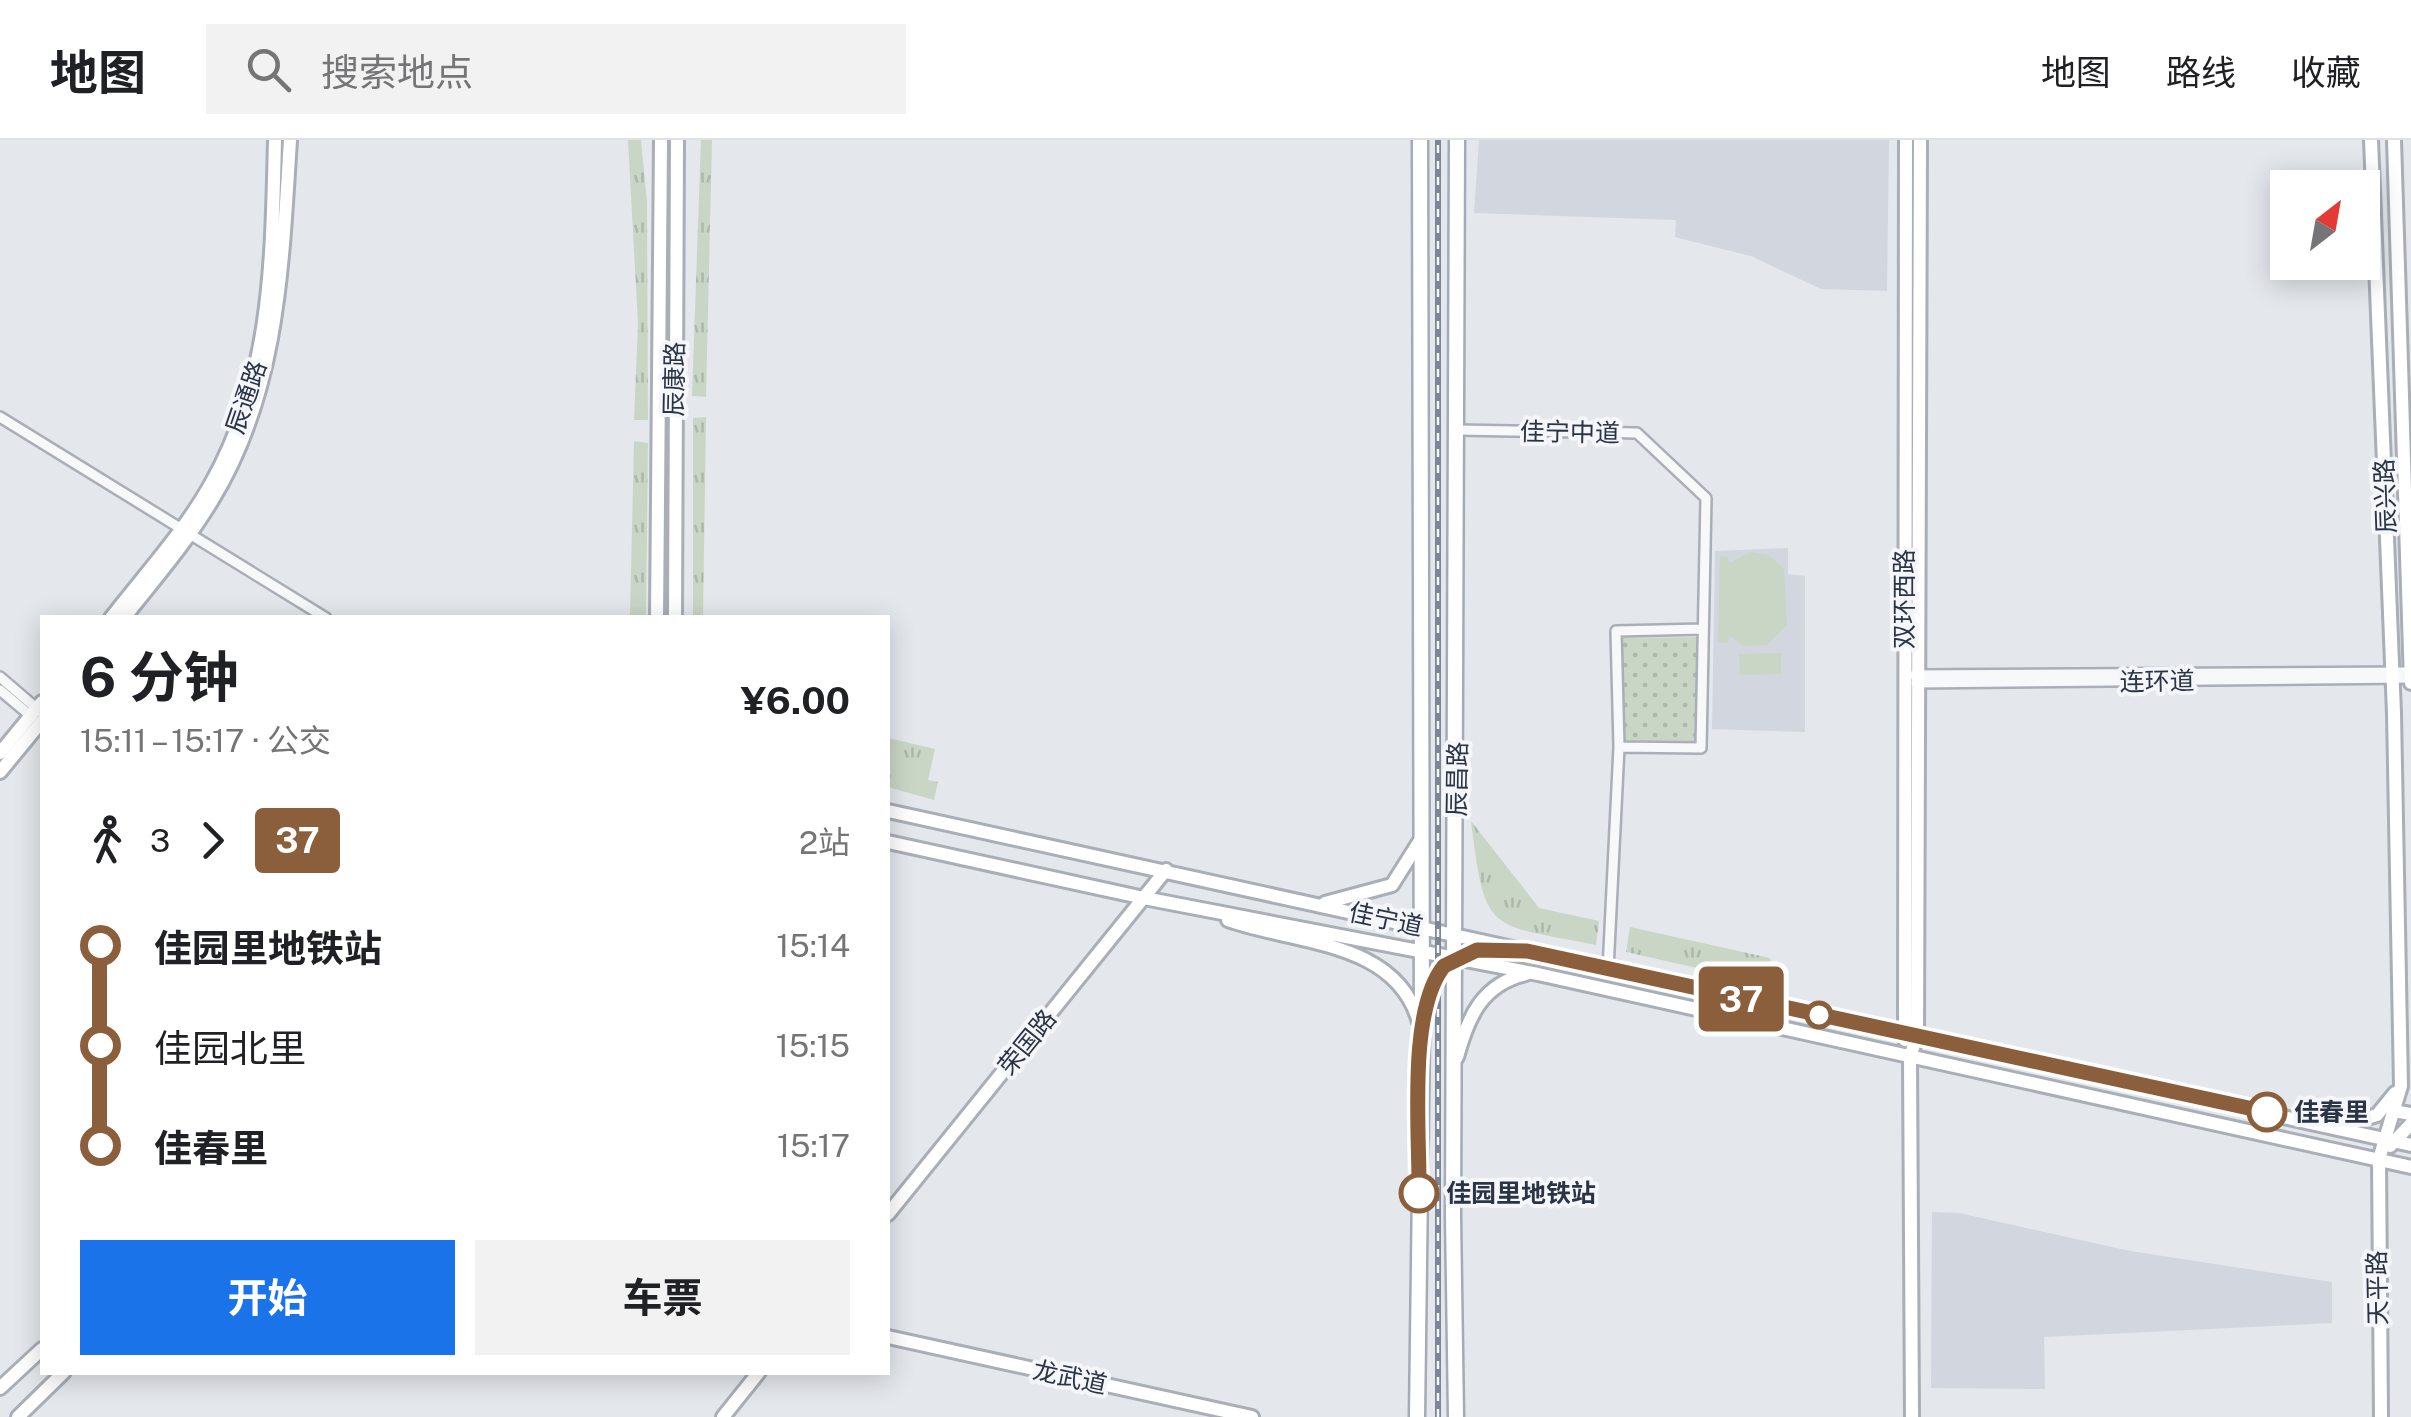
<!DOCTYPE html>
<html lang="zh">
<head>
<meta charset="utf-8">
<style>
  :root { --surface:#fff; --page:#f2f2f2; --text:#202124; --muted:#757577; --line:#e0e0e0; --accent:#1a73e8 }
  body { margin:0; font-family:"Public Sans","Noto Sans SC",sans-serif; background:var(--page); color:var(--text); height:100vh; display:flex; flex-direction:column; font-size:38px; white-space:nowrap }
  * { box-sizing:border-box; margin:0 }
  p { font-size:32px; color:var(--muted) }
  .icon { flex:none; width:55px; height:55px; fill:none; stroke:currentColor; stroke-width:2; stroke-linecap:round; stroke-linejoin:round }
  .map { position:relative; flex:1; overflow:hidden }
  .side { position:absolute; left:40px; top:475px; width:850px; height:760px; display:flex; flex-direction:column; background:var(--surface); border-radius:0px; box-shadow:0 5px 25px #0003 }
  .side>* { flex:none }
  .badge { padding:0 20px; border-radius:8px; font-size:35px; line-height:65px }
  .needle { width:65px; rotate:31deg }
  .buttons { position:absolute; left:2270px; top:30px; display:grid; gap:20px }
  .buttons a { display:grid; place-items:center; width:110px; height:110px; border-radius:0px; background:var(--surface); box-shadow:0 5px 25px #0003; font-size:50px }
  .map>.badge { position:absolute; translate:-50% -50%; box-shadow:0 0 0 5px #fff }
  .legs { display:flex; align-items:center; gap:15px; height:110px; padding:0 40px; font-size:32px }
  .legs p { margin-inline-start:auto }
  .summary { display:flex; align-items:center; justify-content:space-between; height:170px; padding:0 40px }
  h1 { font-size:55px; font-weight:700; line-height:75px }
  .action { display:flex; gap:20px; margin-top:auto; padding:20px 40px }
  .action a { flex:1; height:115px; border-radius:0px; background:var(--accent); color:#fff; font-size:40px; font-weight:700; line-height:115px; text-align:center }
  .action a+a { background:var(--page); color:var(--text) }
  ul { padding:0 40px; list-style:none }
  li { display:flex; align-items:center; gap:35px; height:100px; font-size:38px }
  li i { display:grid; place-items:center; width:15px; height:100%; margin:0 12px; background:currentColor }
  li i::after { content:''; width:25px; height:25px; margin:-12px; border:8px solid; border-radius:50%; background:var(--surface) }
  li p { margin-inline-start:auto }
  li:first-child i { background:linear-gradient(#0000 50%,currentColor 0) }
  li:last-child i { background:linear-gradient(currentColor 50%,#0000 0) }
  header { display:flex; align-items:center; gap:60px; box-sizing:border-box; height:140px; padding:0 50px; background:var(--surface); border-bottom:2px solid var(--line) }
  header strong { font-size:48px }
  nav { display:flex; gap:55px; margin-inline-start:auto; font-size:35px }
  .search { width:700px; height:90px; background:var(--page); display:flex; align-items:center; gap:25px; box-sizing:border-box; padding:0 35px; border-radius:0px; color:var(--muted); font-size:38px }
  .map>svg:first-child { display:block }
</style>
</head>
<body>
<header>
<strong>地图</strong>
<div class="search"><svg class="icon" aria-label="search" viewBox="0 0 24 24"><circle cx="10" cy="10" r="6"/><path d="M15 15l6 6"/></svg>搜索地点</div>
<nav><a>地图</a><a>路线</a><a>收藏</a></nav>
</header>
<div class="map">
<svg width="2411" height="1277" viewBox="0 0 2411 1277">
  <defs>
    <pattern id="grass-tufts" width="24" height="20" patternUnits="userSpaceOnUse" patternTransform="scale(2.5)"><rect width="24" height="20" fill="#c9d6c5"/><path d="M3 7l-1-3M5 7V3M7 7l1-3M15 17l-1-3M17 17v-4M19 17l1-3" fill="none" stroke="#adb8ab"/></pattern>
    <pattern id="park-dots" width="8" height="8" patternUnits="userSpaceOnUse" patternTransform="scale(2.5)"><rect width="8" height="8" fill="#c9d6c5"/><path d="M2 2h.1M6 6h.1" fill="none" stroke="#adb8ab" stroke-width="1.8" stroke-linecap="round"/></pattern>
  </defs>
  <rect width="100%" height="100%" fill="#e4e7ec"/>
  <!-- built -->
  <path fill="#d2d6de" d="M1479,0H1889L1887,151L1821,149L1751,116L1675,97L1676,80L1474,73Z
    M1788,408V434L1805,436V592L1712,589L1715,411Z
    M1932,1072L1959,1073L2130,1111L2332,1142V1183L2044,1197L2045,1249L1931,1248Z"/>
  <!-- grass -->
  <path fill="url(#grass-tufts)" d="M628,0H641L647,62L648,280H634L638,184Z
    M701,0H712L706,257L692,256Z
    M706,277L703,477H693V278Z
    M634,301L648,303L646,477H630Z
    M888,598L935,609L928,640L938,642L934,660L888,647Z
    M1471,681L1539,768L1599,781L1596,805C1488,783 1485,796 1471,681Z
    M1630,787L1770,818L1777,846L1626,812Z"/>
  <!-- park -->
  <path fill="url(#park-dots)" d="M1698,497L1696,601L1625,600L1622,498Z"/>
  <!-- pitch -->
  <path fill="#c9d6c5" d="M1751,412L1768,415L1784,428L1787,485L1767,505L1744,506L1729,496L1728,503L1718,502L1720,416L1728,417L1729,423Z
    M1781,513V534L1740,535L1739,514Z"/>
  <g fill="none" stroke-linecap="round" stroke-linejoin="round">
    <!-- street casing -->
    <g stroke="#a9aeb7" stroke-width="14">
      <path id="street" d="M0,277L326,478
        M1457,290L1637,293L1706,358L1701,608L1619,607
        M1914,535L2411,532
        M0,537L42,573
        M1916,543L2411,538
        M0,550L32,577
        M1608,830L1619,607L1616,491L1703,489"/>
    </g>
    <!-- secondary casing -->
    <g stroke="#a9aeb7" stroke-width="18">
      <path id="secondary" d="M2371,0L2394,573L2401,946L2379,1019L2381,1277
        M2394,0L2411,543
        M111,478C145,434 185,391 212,342C272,235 272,119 275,0
        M124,478C154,440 186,403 211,362C279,252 282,125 290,0
        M657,478L661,0
        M675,478L677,0
        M0,613L42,562
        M0,632L42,581
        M888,671L2411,1005
        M888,702L1144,758L1538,834L2411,1027
        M1325,763L1392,745L1421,699
        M1228,780C1295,804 1396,800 1419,882
        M1426,872C1434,829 1454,808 1499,810
        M1905,900L1906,0
        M1457,917C1468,877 1482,844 1526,834
        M2394,971L2411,974
        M2343,985L2377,975L2395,953
        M2390,1006L2411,984
        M888,1074L1166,730
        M888,1197L1252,1277
        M0,1248L42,1209
        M18,1277L64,1232
        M723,1277L759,1232
        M1912,1277L1910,917L1917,896L1920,0"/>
    </g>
    <!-- primary casing -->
    <g stroke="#a3abb8" stroke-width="19">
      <path id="primary" d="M1417,1277L1422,893L1420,0
        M1456,1277L1453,1077L1457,0"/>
    </g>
    <!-- street -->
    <use href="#street" stroke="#f7f8fa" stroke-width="9"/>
    <!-- secondary -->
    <use href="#secondary" stroke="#fff" stroke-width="12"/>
    <!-- primary -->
    <use href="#primary" stroke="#fff" stroke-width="14"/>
    <!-- rail casing -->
    <g stroke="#7d8696" stroke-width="6">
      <path id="rail" d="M1438,1277V0"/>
    </g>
    <!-- rail -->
    <use href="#rail" stroke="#f4f6f9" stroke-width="2.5" stroke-dasharray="8" stroke-linecap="butt"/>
  </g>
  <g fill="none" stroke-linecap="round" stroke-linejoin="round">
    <!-- line-1 casing -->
    <g stroke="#fff" stroke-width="22">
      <path id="line-1" d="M1419,1053C1420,994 1407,872 1444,826L1477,810L1527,811L2267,972"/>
    </g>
    <!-- line-1 -->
    <use href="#line-1" stroke="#8b5e3c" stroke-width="15"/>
  </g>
  <!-- markers -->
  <g fill="#fff" stroke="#8b5e3c" stroke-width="5">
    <circle cx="1819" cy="875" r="12"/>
    <circle cx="2267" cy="972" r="18"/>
    <circle cx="1419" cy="1053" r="18"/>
  </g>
  <g text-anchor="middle" stroke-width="8" stroke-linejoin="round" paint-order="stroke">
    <!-- street labels -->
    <g font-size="25" fill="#2b3445" stroke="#f4f6f9">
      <text transform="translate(674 239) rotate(-89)" y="9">辰康路</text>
      <text transform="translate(246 257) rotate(-71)" y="9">辰通路</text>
      <text transform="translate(1570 292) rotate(1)" y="9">佳宁中道</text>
      <text transform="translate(2385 356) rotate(-92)" y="9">辰兴路</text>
      <text transform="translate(1904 459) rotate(-90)" y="9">双环西路</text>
      <text transform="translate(2157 541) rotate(-1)" y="9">连环道</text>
      <text transform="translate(1457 639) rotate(-89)" y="9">辰昌路</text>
      <text transform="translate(1386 779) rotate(12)" y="9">佳宁道</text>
      <text transform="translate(1027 902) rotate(-51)" y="9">荣国路</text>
      <text transform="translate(2377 1148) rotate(-91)" y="9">天平路</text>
      <text transform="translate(1070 1237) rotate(12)" y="9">龙武道</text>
    </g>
    <!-- stop labels -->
    <g font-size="25" font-weight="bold" fill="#2b3445" stroke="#f4f6f9" text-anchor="start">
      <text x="2294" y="981">佳春里</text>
      <text x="1446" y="1062">佳园里地铁站</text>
    </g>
  </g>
</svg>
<div class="buttons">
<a><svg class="needle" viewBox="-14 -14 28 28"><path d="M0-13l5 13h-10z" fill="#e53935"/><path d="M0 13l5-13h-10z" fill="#757577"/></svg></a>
</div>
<b class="badge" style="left:1741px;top:859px;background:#8b5e3c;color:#fff">37</b>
<section class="side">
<div class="summary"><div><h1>6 分钟</h1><p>15:11 – 15:17 · 公交</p></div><b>¥6.00</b></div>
<div class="legs"><svg class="icon" aria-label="walk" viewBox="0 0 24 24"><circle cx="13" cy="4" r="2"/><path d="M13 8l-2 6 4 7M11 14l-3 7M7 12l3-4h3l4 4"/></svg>3<svg class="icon" aria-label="forward" viewBox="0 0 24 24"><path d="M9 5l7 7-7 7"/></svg><b class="badge" style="background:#8b5e3c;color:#fff">37</b><p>2站</p></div>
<ul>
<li><i style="color:#8b5e3c"></i><b>佳园里地铁站</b><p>15:14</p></li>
<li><i style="color:#8b5e3c"></i><span>佳园北里</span><p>15:15</p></li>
<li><i style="color:#8b5e3c"></i><b>佳春里</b><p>15:17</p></li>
</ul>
<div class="action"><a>开始</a><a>车票</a></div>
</section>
</div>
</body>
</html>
